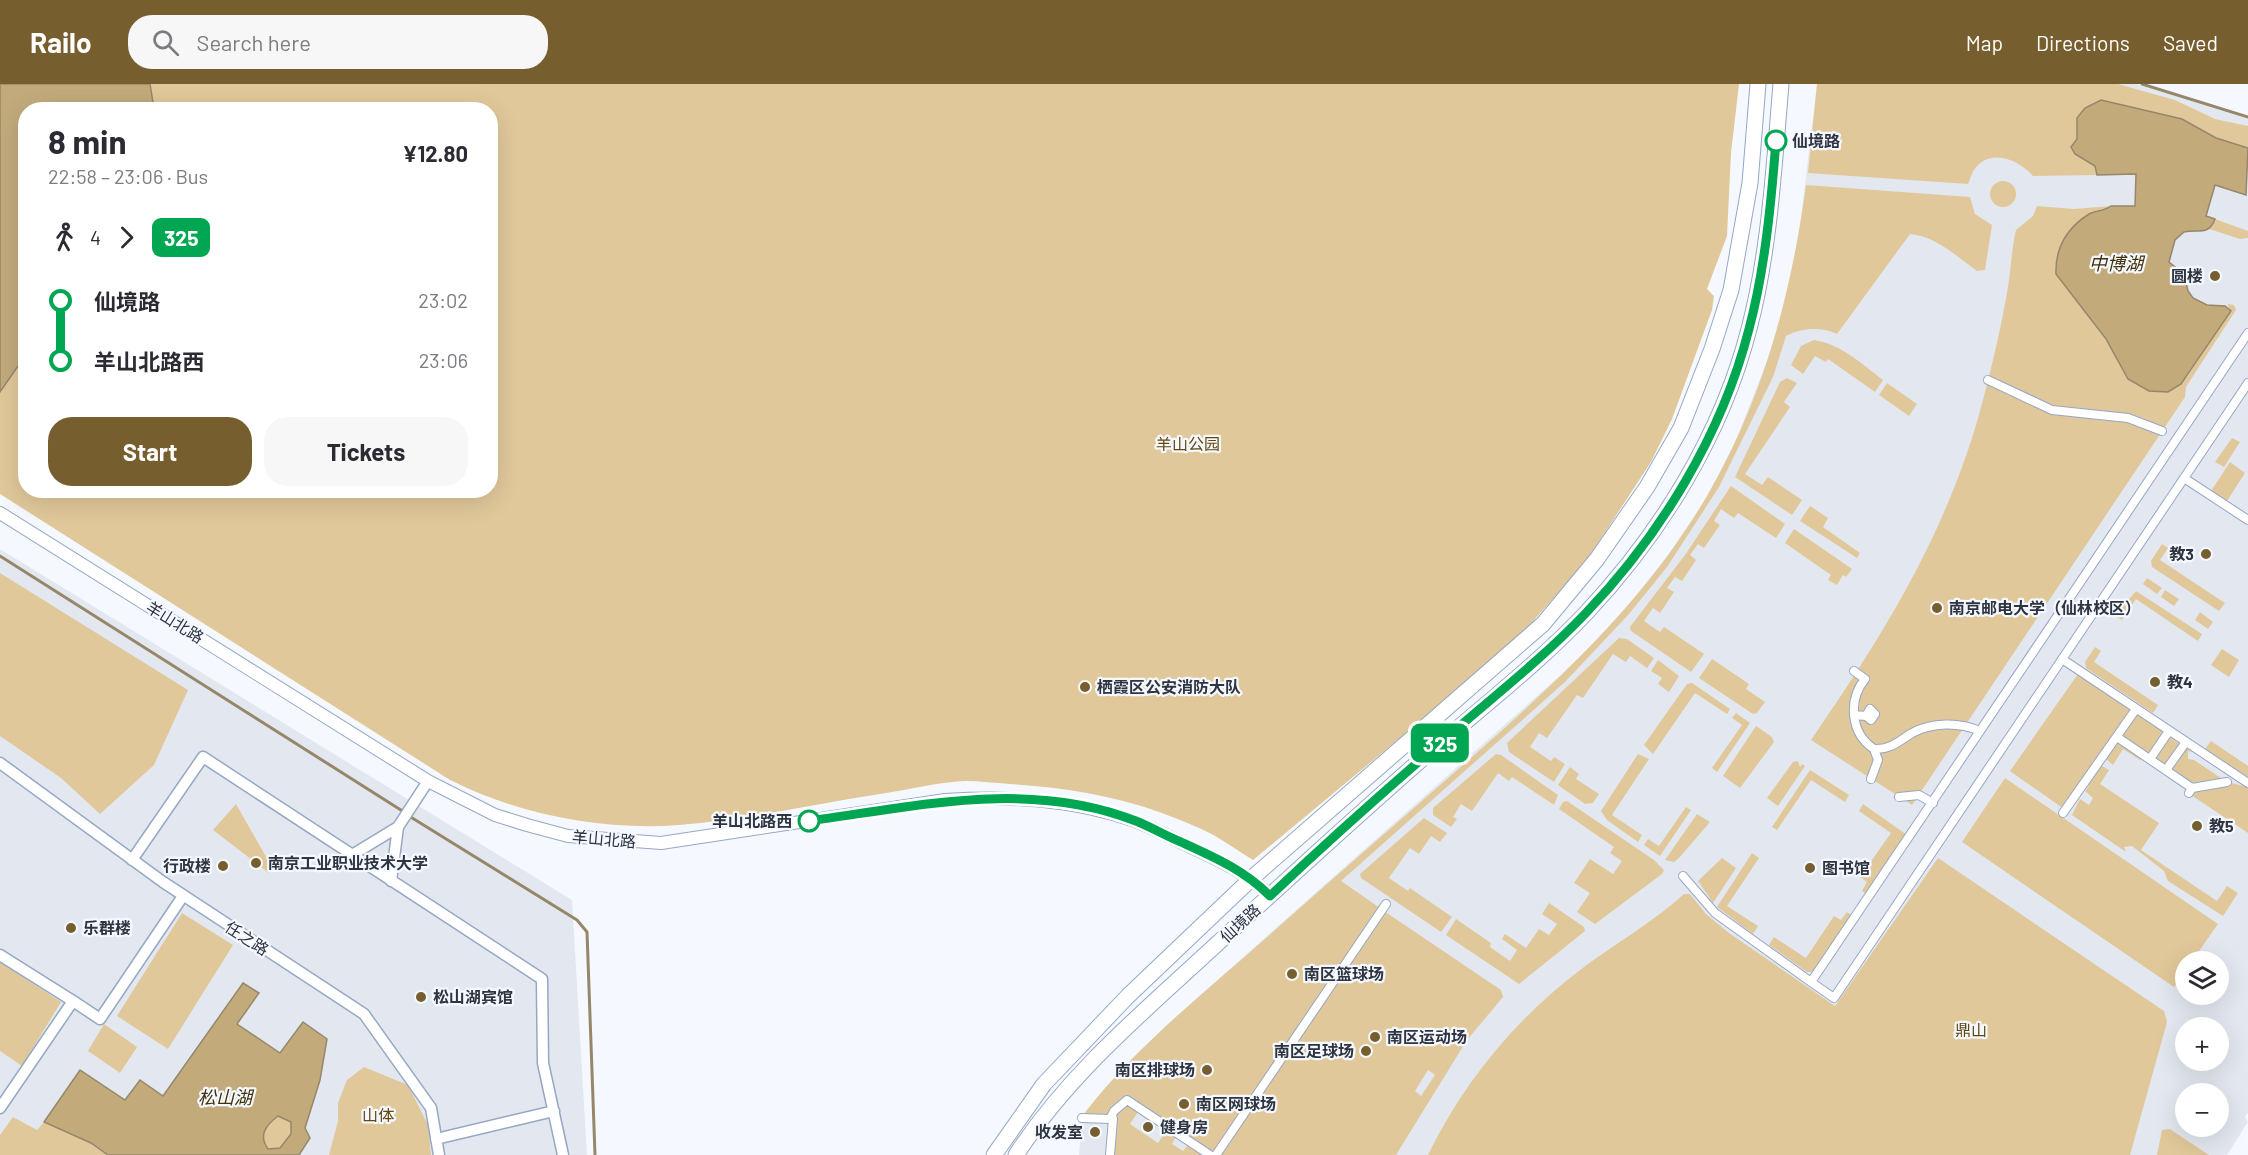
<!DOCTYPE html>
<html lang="en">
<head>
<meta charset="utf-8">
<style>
  :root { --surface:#fff; --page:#f7f7f7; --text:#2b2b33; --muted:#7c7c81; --accent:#765e2f }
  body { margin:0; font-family:Barlow,"Noto Sans SC",sans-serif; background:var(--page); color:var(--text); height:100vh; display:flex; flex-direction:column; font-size:22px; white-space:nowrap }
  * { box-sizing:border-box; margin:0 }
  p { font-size:20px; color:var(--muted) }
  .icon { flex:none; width:33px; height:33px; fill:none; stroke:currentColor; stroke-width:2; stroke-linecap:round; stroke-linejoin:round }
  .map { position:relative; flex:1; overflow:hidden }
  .drawer { position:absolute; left:18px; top:18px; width:480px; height:396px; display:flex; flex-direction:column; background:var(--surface); border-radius:24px; box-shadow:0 6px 24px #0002 }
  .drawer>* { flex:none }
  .badge { padding:0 12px; border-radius:9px; font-size:21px; line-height:39px }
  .fabs { position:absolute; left:2175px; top:867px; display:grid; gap:12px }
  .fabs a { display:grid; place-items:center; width:54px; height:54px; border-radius:50%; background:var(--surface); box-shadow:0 6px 24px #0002; font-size:30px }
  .map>.badge { position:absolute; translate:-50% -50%; box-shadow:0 0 0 3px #fff }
  .legs { display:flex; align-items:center; gap:9px; height:66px; padding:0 30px; font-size:20px }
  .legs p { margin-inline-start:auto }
  .headline { display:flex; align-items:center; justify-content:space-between; height:102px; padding:0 30px }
  h1 { font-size:33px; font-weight:700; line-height:45px }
  .primary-button { display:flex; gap:12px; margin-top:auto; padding:12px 30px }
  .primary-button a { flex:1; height:69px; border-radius:24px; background:var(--accent); color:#fff; font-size:24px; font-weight:700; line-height:69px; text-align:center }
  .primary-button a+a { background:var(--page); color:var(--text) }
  ul { padding:0 30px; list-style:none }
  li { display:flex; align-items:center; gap:21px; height:60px; font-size:22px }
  li i { display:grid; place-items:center; width:9px; height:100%; margin:0 8px; background:currentColor }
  li i::after { content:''; width:15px; height:15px; margin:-8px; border:4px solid; border-radius:50%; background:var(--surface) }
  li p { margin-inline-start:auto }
  li:first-child i { background:linear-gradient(#0000 50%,currentColor 0) }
  li:last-child i { background:linear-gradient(currentColor 50%,#0000 0) }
  header { display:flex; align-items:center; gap:36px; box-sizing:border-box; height:84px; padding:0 30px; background:var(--accent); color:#fff }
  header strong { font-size:28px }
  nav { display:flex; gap:33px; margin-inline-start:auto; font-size:21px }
  .search { width:420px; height:54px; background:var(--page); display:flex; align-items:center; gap:15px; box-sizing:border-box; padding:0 21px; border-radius:24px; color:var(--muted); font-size:22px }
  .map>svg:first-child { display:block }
</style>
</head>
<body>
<header>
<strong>Railo</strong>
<div class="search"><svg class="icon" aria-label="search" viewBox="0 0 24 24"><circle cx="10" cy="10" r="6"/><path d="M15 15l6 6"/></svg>Search here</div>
<nav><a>Map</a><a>Directions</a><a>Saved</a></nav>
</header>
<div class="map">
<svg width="2248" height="1071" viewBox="0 0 2248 1071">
  <rect width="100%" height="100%" fill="#f5f9ff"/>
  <!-- built -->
  <path fill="#e3e8f0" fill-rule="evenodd" d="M1817,0H2137L2248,35V1028L2245,1033L2248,1038L2227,1071H1079L1082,1034L1096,1015L1168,940L1574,579L1613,540L1668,471L1707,413L1736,356L1776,254L1797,167ZM2186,878H2218V910H2186ZM2186,944H2218V976H2186ZM2186,1010H2218V1042H2186Z
    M0,465L572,816L587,1071H0Z"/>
  <!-- green -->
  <path fill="#e0c89a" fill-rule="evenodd" d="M0,0H1739L1731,69L1727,152L1707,205L1714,212L1712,226L1672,335L1651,378L1587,476L1512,561L1253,776C1235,765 1218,752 1199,744C1139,716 1076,704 1010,700C995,699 980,697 965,697C937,698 908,706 880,710C813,720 746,736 679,741C603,747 517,730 450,696L0,410ZM26,26H490V406H26Z
    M1817,0H2118L2175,16L2215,35L2248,42V64L2216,54L2182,35L2101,16L2077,34V55L2096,82L2097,91L2033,92C2019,76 1990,63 1974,86C1971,90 1970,96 1968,100L1808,89Z
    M1990 110a13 13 0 1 1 26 0a13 13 0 1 1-26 0Z
    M1806,101L1970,113L1975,130L1992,141L1985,186L1977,187C1956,172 1936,152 1910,150L1837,250C1822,242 1800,244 1786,252L1773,293L1719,403L1667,483L1629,530L1565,598L1341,797L1380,824L1213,1069L1127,1012L1111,1025L1108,1033L1083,1031C1134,964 1203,910 1266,854C1334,793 1403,734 1472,673C1560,595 1647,515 1707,412C1763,316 1791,211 1806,101Z
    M2037,122L2074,125L2111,122C2103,128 2096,126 2089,130C2062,147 2061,161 2056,190L2113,266L2187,293L2230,228L2228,220L2234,221L2236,226L2186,303L2185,313L1912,721L1811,656C1886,547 1951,442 1984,312C1993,278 2001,243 2007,209C2011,188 2011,167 2016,146L2033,132Z
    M2215,135L2248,147V154L2240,155L2209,145Z
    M1814,256C1841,260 1862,280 1883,296L1875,308L1828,275L1826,278L1815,272L1803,290L1791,281L1801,262Z
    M1787,294L1797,299L1784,318L1790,323L1745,390L1762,401L1768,393L1802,416L1792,431L1735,393L1780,298Z
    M1887,299L1917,320L1909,332L1879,311Z
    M2232,354L2240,358L2224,383L2215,378Z
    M2230,378L2245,389L2227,417L2211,407Z
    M1731,402L1785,440L1776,454L1738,429L1734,434L1721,425L1714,437L1720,441L1704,464L1698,460L1690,471L1696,476L1682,497L1675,493L1667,504L1674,508L1660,529L1653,524L1644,537L1660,548L1664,543L1704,570L1691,588L1631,547L1630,543L1685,471Z
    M1810,422L1828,434L1823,443L1860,469L1857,474L1800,437Z
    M1794,445L1852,485L1846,493L1843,491L1837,501L1828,496L1831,491L1785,459Z
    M2162,460L2168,464L2160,476L2225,519L2219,527L2152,483L2151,477Z
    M0,489L188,606L154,681L100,730L61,694L0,652Z
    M2147,494L2162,504L2157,510L2143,500Z
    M2165,506L2179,515L2174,522L2161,513Z
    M2136,507L2202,550L2198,557L2136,515L2122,536L2115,532Z
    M2200,528L2213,538L2208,545L2195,536Z
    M1619,554L1627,555L1654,574L1647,584L1630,572L1626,578L1613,570L1583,614L1577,611L1547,654L1539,649L1530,663L1551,677L1554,673L1565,680L1554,698L1509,668L1507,659Z
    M2095,563L2101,567L2094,578L2158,621L2153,629L2086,584L2085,578Z
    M2222,565L2239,576L2229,593L2211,581Z
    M1712,575L1749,600L1746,605L1765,618L1757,629L1753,630L1699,594Z
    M1658,576L1679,592L1669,608L1658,600L1662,594L1651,587Z
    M2078,590L2132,627L2064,725L2010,687Z
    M1692,599L1730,625L1727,630L1695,609L1653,670L1644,661L1687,600Z
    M1736,629L1750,639L1717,688L1712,684L1742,641L1732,634Z
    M2136,630L2164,648L2148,672L2121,653Z
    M1756,642L1772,653L1774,658L1740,704L1723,692Z
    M2168,652L2180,660L2165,683L2153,675Z
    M2118,656L2142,674L2140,676L2123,665L2113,681L2105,674Z
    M2211,657L2248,682V694L2205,665Z
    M2186,664L2193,668L2188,667V675L2194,676L2227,698L2248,703V749L2191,711L2195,704L2171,687Z
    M1496,670L1501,671L1558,711L1554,721L1512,693L1509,697L1498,689L1472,727L1461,720L1453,733L1457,735L1451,743L1433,731V724Z
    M1638,670L1649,675L1612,731L1642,751L1638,758L1607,736L1601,727Z
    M1798,677L1800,683L1802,680L1805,682L1778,722L1767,714L1793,678Z
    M2100,681L2109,686L2100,700L2159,739L2141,766L2217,817L2227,802L2238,809L2223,832L2168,797L2164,787L2132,762L2124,763L2126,768L2072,731L2080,715L2089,721L2093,714L2085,707L2089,702L2086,700Z
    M1570,683L1579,690L1576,695L1599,710L1593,719L1585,720L1558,701Z
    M1810,686L1849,711L1845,718L1811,696L1777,746L1772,743Z
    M2005,694L2218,840L2192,877L2186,878L2185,887L2174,903L1962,758Z
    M1567,717L1654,776L1664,786L1662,790L1595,840L1577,828L1590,809L1574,799L1590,775L1613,790L1622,777L1610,769L1614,763L1559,725L1563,718Z
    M236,720L273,785L269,789L213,746Z
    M1863,720L1907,751L1867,811L1862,807L1867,798L1860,793L1891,749L1859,727Z
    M1686,723L1691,726L1660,772L1644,761L1648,755L1659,762Z
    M1697,730L1710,738L1679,774L1674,778L1665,776Z
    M1424,734L1447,749L1440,758L1431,752L1419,770L1410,764L1389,794L1408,807L1410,804L1452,833L1441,848L1361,794L1360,790Z
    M1752,769L1759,774L1727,822L1758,842L1753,850L1717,823Z
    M1722,774L1736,784L1713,819L1698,797Z
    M1938,774L2164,927L2167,938L2130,1071H1428C1464,997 1518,932 1584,883C1618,858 1653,838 1684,810H1690L1706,830L1729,849L1835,922Z
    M1549,819L1584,843L1585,847L1519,900L1446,851L1456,835L1491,859L1490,863L1510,877L1517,866L1502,855L1505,850L1526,864L1539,845L1549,851L1557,840L1542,830Z
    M1384,827L1501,906L1503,913L1467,956L1396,1071H1220ZM1428,986L1435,991L1421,1012L1415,1007Z
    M1847,828L1853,832L1812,888H1807L1769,861L1774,853L1806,874L1834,832L1841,836Z
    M182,829L233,861L168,965L117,932Z
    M0,878L61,918L22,982L0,967Z
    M104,940L137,963L120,989L88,967Z
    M364,983L408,1001L428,1041L431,1071H329L338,1037V1019L347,996Z
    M1126,1019L1138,1028L1130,1040L1158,1059L1166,1047L1176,1053L1172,1060L1183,1067L1188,1061L1203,1071H1114L1116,1034H1114L1117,1027Z
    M278,1032L291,1038V1050L280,1064L268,1065C258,1051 266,1041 278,1032Z
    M13,1033L37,1046L44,1038L73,1049L114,1071H0V1051Z
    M2170,1045L2209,1071H2157L2162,1046Z"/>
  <!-- water -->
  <path fill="#c2aa7b" stroke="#96876a" stroke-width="1.5" fill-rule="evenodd" d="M0,0H150L154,25L26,26L25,272L0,308Z
    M2101,16L2182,35L2216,54L2248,64L2246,111L2215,101L2206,132L2215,135C2209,152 2198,145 2184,148L2175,156L2169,178L2184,190L2188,207L2193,214L2207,221L2225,222L2231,227L2181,300L2168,308L2149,307L2128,295L2106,255L2056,190C2055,163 2067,144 2089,130C2096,126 2103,128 2111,122H2135L2136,90L2097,91L2095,82L2075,70L2071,63L2077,55V34L2085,24Z
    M243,899L259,909L237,940L280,969L303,938L327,955L320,996L305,1044L310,1054L299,1071H108L91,1059L44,1038L80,986L125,1016L140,996L163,1012ZM278,1032L291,1038V1050L280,1064L268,1065C258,1051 266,1041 278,1032Z"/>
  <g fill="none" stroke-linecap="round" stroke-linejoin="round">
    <!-- stream -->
    <path stroke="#96876a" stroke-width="3" d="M2142,0L2248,33
      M0,472L404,728
      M409,732L577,836L587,848L595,1071"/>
    <!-- pedestrian casing -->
    <g stroke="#96a7c4" stroke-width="10">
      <path id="pedestrian" d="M2248,249L1811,898L1834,914L2248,299
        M1988,296L2052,326L2128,334L2162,347
        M2184,394L2248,436
        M2062,575L2248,699
        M1854,587L1865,595C1848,616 1850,649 1874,665C1890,666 1899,657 1912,649C1932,638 1960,638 1980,647
        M1854,631L1866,632L1871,636L1875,630L1870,625L1866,632
        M2117,653L2192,704L2189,709
        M2150,675L2169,647
        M2166,686L2186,658
        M1871,695L1878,676L1874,665
        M2192,704L2227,698
        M1899,713L1919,711L1933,719
        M2063,729L2136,625
        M1683,792L1715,829L1811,898
        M1082,1034L1110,1035L1114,1027L1127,1016L1210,1071
        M1110,1035H1113L1110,1071
        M1216,1071L1386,820"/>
    </g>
    <!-- minor casing -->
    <g stroke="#96a7c4" stroke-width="13">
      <path id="minor" d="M0,679L163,798L364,930L431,1024L439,1071
        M352,771L398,743L428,697
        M132,776L203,673L542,895L543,979L563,1071
        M391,797L398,743
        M0,871L73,917
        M0,1024L73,917L100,935L183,812
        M436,1055L554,1027"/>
    </g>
    <!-- tertiary casing -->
    <g stroke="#96a7c4" stroke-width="14">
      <path id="tertiary" d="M0,429L428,697L495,731L527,741L568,752L661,759L945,716C1010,712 1073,715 1135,737C1153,744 1171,754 1189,762C1219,776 1246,788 1270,812"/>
    </g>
    <!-- secondary casing -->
    <g stroke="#96a7c4" stroke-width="17">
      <path id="secondary" d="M994,1071L1044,1000L1128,912L1252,794L1543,540L1597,475L1647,403L1681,344L1712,265L1731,206L1750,99L1758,0
        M1016,1071C1070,988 1147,925 1219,858C1287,796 1354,734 1423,674C1478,626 1537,581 1587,528C1661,449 1722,350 1749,245C1770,165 1774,81 1781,0"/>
    </g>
    <!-- pedestrian -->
    <use href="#pedestrian" stroke="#fff" stroke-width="8"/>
    <!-- minor -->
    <use href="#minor" stroke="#fff" stroke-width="10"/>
    <!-- tertiary -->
    <use href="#tertiary" stroke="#fff" stroke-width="12"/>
    <!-- secondary -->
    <use href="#secondary" stroke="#fff" stroke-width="15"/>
  </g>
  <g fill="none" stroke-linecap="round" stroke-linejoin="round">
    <!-- line-1 casing -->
    <g stroke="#fff" stroke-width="14">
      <path id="line-1" d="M809,737C918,722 1029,695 1136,737C1151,743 1166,752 1181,758C1214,773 1244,786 1270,812C1325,760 1382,709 1439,660C1488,617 1540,577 1585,530C1660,452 1722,351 1749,245C1765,185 1771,120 1776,57"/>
    </g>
    <!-- line-1 -->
    <use href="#line-1" stroke="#00a651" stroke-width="9"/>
  </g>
  <!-- markers -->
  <g fill="#fff" stroke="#00a651" stroke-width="3">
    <circle cx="1776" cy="57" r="10"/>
    <circle cx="809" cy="737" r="10"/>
  </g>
  <g fill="#765e2f" stroke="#f5f9ff" stroke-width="2">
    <circle cx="2215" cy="192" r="6"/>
    <circle cx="2206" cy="470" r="6"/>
    <circle cx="1937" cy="524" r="6"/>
    <circle cx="2155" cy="598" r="6"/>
    <circle cx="1085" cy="603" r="6"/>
    <circle cx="2197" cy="742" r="6"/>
    <circle cx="256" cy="779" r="6"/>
    <circle cx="223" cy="782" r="6"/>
    <circle cx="1810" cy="784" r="6"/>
    <circle cx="71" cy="844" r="6"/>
    <circle cx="1292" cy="890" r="6"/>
    <circle cx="421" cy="913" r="6"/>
    <circle cx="1375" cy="953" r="6"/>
    <circle cx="1366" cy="967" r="6"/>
    <circle cx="1207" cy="986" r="6"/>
    <circle cx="1184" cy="1020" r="6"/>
    <circle cx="1148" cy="1043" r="6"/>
    <circle cx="1095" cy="1048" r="6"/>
  </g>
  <g text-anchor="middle" stroke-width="4.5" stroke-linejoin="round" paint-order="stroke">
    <!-- stop labels -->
    <g font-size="16" font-weight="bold" fill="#2e3541" stroke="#f5f9ff" text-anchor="start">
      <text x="1792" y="63">仙境路</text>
      <text x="792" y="743" text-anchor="end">羊山北路西</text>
    </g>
    <!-- poi labels -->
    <g font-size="16" font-weight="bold" fill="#2e3541" stroke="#f5f9ff" text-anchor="start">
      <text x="2203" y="198" text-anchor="end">圆楼</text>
      <text x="2194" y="476" text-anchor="end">教3</text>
      <text x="1949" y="530">南京邮电大学（仙林校区）</text>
      <text x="2167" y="604">教4</text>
      <text x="1097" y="609">栖霞区公安消防大队</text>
      <text x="2209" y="748">教5</text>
      <text x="268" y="785">南京工业职业技术大学</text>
      <text x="211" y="788" text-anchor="end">行政楼</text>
      <text x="1822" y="790">图书馆</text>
      <text x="83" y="850">乐群楼</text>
      <text x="1304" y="896">南区篮球场</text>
      <text x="433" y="919">松山湖宾馆</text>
      <text x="1387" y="959">南区运动场</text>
      <text x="1354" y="973" text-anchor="end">南区足球场</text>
      <text x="1195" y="992" text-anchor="end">南区排球场</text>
      <text x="1196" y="1026">南区网球场</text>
      <text x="1160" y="1049">健身房</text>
      <text x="1083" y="1054" text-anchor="end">收发室</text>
    </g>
    <!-- park labels -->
    <g font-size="16" fill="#61480e" stroke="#f5f9ff">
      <text x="1188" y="366">羊山公园</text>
      <text x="1971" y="952">鼎山</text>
      <text x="378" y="1037">山体</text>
    </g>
    <!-- street labels -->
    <g font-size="16" fill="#2e3541" stroke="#f5f9ff">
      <text transform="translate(175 538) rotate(32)" y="6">羊山北路</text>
      <text transform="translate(604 755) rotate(5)" y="6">羊山北路</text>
      <text transform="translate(1240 839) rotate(-43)" y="6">仙境路</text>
      <text transform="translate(247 854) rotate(33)" y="6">任之路</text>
    </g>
    <!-- water labels -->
    <g font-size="18" font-style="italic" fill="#423009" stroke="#f5f9ff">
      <text x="2116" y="186">中博湖</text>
      <text x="225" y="1020">松山湖</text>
    </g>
  </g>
</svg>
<div class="fabs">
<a><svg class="icon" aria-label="layers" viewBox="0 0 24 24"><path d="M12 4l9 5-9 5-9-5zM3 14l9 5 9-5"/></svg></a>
<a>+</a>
<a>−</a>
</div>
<b class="badge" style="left:1440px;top:659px;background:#00a651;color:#fff">325</b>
<section class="drawer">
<div class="headline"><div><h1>8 min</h1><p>22:58 – 23:06 · Bus</p></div><b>¥12.80</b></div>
<div class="legs"><svg class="icon" aria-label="walk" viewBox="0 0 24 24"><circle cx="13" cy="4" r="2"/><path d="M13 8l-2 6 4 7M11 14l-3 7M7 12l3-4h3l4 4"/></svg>4<svg class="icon" aria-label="forward" viewBox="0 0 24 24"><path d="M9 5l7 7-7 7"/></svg><b class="badge" style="background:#00a651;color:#fff">325</b></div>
<ul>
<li><i style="color:#00a651"></i><b>仙境路</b><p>23:02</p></li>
<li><i style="color:#00a651"></i><b>羊山北路西</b><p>23:06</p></li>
</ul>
<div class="primary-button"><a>Start</a><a>Tickets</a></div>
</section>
</div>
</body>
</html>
